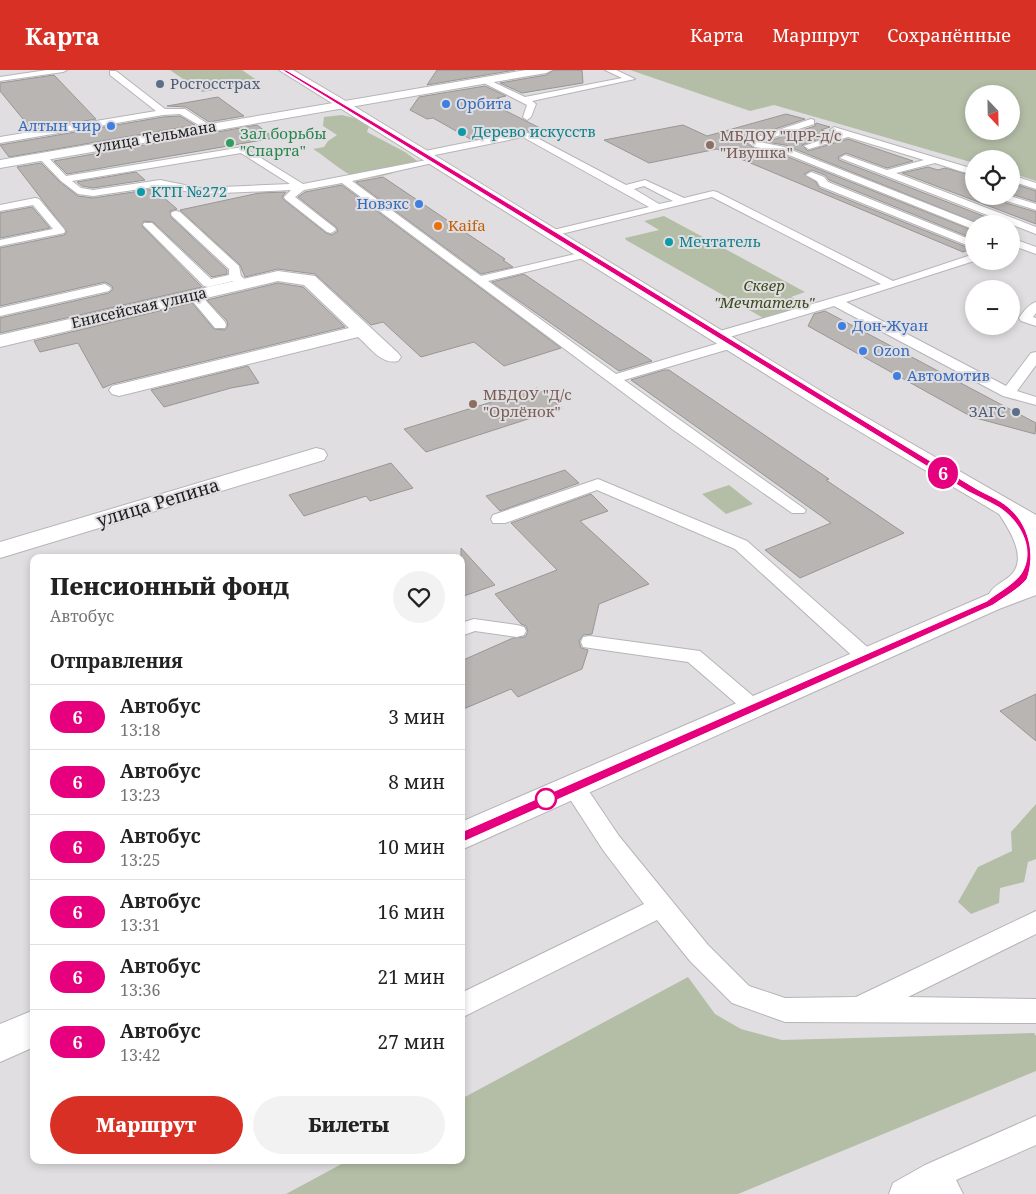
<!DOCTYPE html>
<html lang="ru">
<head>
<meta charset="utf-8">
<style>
  :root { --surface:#fff; --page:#f2f2f2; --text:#222; --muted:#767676; --line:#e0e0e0; --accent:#d93025 }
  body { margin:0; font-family:"Noto Serif",serif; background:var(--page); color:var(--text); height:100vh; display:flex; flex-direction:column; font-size:19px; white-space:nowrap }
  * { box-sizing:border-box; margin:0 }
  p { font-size:16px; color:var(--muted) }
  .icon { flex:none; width:28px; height:28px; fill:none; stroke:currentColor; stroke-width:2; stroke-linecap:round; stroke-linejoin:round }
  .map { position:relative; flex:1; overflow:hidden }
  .sheet { position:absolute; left:30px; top:484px; width:435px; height:610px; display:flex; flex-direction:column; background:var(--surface); border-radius:10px; box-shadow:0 2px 8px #0003 }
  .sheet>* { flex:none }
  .badge { padding:0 10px; border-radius:16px; font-size:18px; line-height:32px }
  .needle { width:32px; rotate:158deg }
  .tools { position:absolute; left:965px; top:15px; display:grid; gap:10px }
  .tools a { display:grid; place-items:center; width:55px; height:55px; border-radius:50%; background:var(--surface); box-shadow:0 2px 8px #0003; font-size:25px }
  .map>.badge { position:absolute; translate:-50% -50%; box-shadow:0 0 0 2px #fff }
  h2 { padding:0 20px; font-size:19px; line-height:45px }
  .round { display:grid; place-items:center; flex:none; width:52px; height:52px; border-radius:26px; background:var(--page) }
  .overview { display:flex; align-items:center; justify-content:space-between; height:85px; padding:0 20px }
  h1 { font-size:24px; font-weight:800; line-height:38px }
  .cta { display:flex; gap:10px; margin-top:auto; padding:10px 20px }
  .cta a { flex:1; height:58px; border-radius:30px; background:var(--accent); color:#fff; font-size:20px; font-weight:800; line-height:58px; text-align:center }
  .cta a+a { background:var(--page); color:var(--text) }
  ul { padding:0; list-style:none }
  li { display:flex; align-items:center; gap:15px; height:65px; padding:0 20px; border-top:1px solid var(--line) }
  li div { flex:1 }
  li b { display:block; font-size:19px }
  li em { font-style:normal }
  li .badge { min-width:55px; font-weight:700; text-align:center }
  header { display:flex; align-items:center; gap:30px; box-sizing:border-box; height:70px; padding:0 25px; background:var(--accent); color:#fff }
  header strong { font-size:24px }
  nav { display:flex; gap:28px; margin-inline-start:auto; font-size:18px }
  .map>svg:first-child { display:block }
</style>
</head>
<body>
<header>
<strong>Карта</strong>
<nav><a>Карта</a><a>Маршрут</a><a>Сохранённые</a></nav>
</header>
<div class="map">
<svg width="1036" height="1124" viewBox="0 0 1036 1124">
  <rect width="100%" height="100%" fill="#e0dee1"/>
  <!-- green -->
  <path fill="#b4bea7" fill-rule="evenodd" d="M170,0H242L261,13L202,22Z
    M630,0H1036V111L1011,103V89H974V93L774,35L750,41ZM974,24H1011V61H974Z
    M342,45L366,51L369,56L367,62L405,82L420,93C404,100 372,112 356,107C343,103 325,86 313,79L324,77L328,71L337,65L323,56L324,47Z
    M664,146L805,222L791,227L808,236L765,249L626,170L625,168L659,160L644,151Z
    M729,415L753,434L726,444L702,424Z
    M1036,734V789L1028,792L1024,812L1000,818L999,833L971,844L958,832L978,797L1012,781L1011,762Z
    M688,907L715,944L741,959L782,970L1034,963L1036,966V1001L738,1124H286L349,1090H461V1029Z"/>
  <!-- building -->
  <path fill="#b8b5b2" stroke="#999693" d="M437,0H515L427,15Z
    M554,0H582L583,13L522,23L500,13L546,5Z
    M54,5L96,49L32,60L0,21V13Z
    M485,16L506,26L497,28L512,35L498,37L548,62L534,64L524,59L472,70L433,48L427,49L410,40L419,27Z
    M218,27L244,46L209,52L186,37L167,36Z
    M786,44L805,49L745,69L744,71L755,79L778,83L974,161V169L829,110L825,105L812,100L804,104L816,112L819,118L971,179L963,182L717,79L649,93L604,70L683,55L707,66Z
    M180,46L195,55L9,87L0,75L163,47Z
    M816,53L830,57L821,60L833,64L802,75L808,81L848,69L913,91L887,98L846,83L838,87L839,90L1004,154H980L785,75L766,72L815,56Z
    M257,55L274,68L67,104L54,91Z
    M41,93L60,112L78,126L93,128L154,119L177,139L170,141L171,147L227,200V204L212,207L153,152L144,151L142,156L202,217L0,263V248L109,223L113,219L112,216L105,212L0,236V178L64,165L67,162L17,97Z
    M928,97L938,100L945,98L974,106V126H1007L1004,129L1006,133L1036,142V154L902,103Z
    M136,102L145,110L93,118L82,116L77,112Z
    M383,107L505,189L503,190L513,197L481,204L356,112Z
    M1011,113L1036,121V132L1011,124Z
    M342,115L561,278L504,296L474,272L421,287L383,252L371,255L315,204L278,199L245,207L240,195L180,140L259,123L286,122L282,127L284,130L326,163L332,165L338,161L336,157L298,127L305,122Z
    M32,137L50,158L0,168V143Z
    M524,204L652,291L619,301L492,212Z
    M278,213L303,217L345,257L112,314L103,318L78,273L40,282L34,271L192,233L214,259L225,260L228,256L227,251L207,230Z
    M825,241L1036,353L1035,364L972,347L808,256L814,244Z
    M248,296L259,313L231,318L164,337L151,320Z
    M664,300H669L829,409L826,410L904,463L800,508L765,480L831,453L631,310Z
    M537,318L562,338L426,382L404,359Z
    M391,393L413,418L370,431L366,426L304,446L289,425Z
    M565,400L579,413L500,441L486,426Z
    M591,424L608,441L580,451L649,514L599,534L592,564L583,565L579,571L581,578L588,580L582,599L518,627L511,619L461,640V591L513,568L525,567L528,562L526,556L521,554L495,524L557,500L511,453Z
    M461,478L495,515L461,527Z
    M1036,624V671L1000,641Z"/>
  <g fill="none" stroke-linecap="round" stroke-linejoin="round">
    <!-- service casing -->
    <g stroke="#b6b4b8" stroke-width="2">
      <path id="service" d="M47,0H67L63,2L0,11V7Z
        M605,0H616L635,9L532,31L536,34L531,47L527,50L523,47L527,35L480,11L487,9L525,27L622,8Z
        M110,1H116L165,39H185L214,58L213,60H207L180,44L163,45L0,73V67L156,41L110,5Z
        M811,49L814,50V54L759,72L784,77L978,154H974V159L970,158L779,81L755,77L746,71Z
        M834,57L967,97H974V103L963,102L935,93L896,103L1036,157V164L840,88L845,85L848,86L887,100L924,90L848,67L809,79L804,76L838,64L830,60Z
        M524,61L626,115L645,110L684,128L713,121L717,122L893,211L974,184V191L846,232L1006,316L1031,283L1036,282V295L1017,321L1036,327V335L1003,326L834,236L723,269H713L712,266L713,263L881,214L712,127L553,166L548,163L549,161L649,137L523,67L425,87L420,84L425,81ZM644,116L673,131L659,134L634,119Z
        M243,77L303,114L437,88V92L352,111L481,206L588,181L592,182L594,184L592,186L488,211L616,304L726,271H736L738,274L736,277L624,310L806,440L804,443H792L672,359L342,113L304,120L295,127L335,158L336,160L331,163L327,162L285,129L284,127L291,120L200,124L160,116L93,126L78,124L61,111L37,86L39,84H45L66,106ZM241,83L290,114L200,118L160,110L93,120L81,118L72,111Z
        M811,102L824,107L828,112L974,171V178L820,116L817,111L806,105Z
        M1011,105L1036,113V119L1011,111Z
        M1010,126L1036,134V140L1007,131L1006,129Z
        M35,128L39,129L64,159L65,161L64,163L0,176V170L53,159L33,135L0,141V135Z
        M176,141L180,142L239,196L241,206L250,214L248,217H240L233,211L208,217L204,216L143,155L144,153H152L211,209L229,205V199L172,146L171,144L172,142Z
        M1011,168L1036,177V184L1011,175Z
        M105,214L111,218L109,221L0,246V238Z
        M194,221L198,222L225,252L226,255L225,258H215L190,228L188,225L190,222Z
        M1036,232V243L1033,247L1036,248V256L1021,251L1019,248C1023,242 1029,234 1036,232Z
        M598,409L747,471L873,582L876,587L873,592L866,594L859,592L735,479L597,420L505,453H493L491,449L493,445Z
        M474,549L517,555L524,557L526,561L524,565L517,567L475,561L461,566V553Z
        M590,566L700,581L760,632L763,637L760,642L753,644L746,642L688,592L583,577L581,572L583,567Z
        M574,709L582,711L619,766L708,875L749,916L785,928L856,927L1036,841V864L908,927L1036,929V953L785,952L732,933L690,891L657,850L461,948V923L644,834L603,780L566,723L563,717L566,711Z
        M1036,1046V1075L956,1110L963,1124H889L893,1113L925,1095Z"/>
    </g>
    <!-- minor casing -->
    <g stroke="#b6b4b8" stroke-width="2">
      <path id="minor" d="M526,0H552L546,3L0,98V90Z
        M278,201L315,206L398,283L401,287L398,291C381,295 370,277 358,267L119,326L112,324L109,320L112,316L349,258L304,215L278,211L0,277V265Z
        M316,378L324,380L327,385L324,390L0,488V472Z"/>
    </g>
    <!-- primary casing -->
    <g stroke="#b6b4b8" stroke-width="2">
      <path id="primary" d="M279,0H293L339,27L834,329L1036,445V525L999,539L876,594L461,780V752L989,524C994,515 1003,512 1010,506C1029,489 1009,459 999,444L820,338Z
        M34,940V977L0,992V954Z"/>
    </g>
    <!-- service -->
    <use href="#service" fill="#fff" fill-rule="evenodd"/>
    <!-- minor -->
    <use href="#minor" fill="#fff" fill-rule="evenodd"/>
    <!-- primary -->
    <use href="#primary" fill="#fff" fill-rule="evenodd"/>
  </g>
  <!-- line -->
  <path fill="#e6007e" stroke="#fff" d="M282,0H286C517,136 744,279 975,418C985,424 999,429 1008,437C1029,454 1036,484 1027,509C1019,519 1004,527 993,535L465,771H457L455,767L457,764L987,531C997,523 1013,515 1021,504C1036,481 1021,452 1000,438C990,432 979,427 969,422Z"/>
  <!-- markers -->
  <g fill="#5c6f8a" stroke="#e0dee1" stroke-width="2">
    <circle cx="160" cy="14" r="5"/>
    <circle cx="1016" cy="342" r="5"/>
  </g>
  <g fill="#3f7fe0" stroke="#e0dee1" stroke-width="2">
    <circle cx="446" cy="34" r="5"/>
    <circle cx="111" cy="56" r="5"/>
    <circle cx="419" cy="134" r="5"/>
    <circle cx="842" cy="256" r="5"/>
    <circle cx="863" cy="281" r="5"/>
    <circle cx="897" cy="306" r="5"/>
  </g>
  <g fill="#0f9aa8" stroke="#e0dee1" stroke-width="2">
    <circle cx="462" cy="62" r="5"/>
    <circle cx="141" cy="122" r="5"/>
    <circle cx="669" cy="172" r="5"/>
  </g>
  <circle fill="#2e9e5b" stroke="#e0dee1" stroke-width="2" cx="230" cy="73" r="5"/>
  <g fill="#8d6e63" stroke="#e0dee1" stroke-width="2">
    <circle cx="710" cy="75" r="5"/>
    <circle cx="473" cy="334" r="5"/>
  </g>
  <circle fill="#e8710a" stroke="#e0dee1" stroke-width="2" cx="438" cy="156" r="5"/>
  <circle fill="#fff" stroke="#e6007e" stroke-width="2.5" cx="546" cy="729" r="10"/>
  <g text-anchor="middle" stroke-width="4" stroke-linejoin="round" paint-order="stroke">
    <!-- far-service labels -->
    <g font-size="15" fill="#4e5e75" stroke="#e0dee1" text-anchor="start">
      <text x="170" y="19">Росгосстрах</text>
      <text x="1006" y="347" text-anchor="end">ЗАГС</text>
    </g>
    <!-- far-shop labels -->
    <g font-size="15" fill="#366cbe" stroke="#e0dee1" text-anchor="start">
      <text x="456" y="39">Орбита</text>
      <text x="101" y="61" text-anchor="end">Алтын чир</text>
      <text x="409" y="139" text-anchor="end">Новэкс</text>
      <text x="852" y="261">Дон-Жуан</text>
      <text x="873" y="286">Ozon</text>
      <text x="907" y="311">Автомотив</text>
    </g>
    <!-- far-culture labels -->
    <g font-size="15" fill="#0d838f" stroke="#e0dee1" text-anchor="start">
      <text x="472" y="67">Дерево искусств</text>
      <text x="151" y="127">КТП №272</text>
      <text x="679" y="177">Мечтатель</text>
    </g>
    <!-- far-leisure labels -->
    <g font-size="15" fill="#27864d" stroke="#e0dee1" text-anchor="start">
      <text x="240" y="69">Зал борьбы<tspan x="240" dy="17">"Спарта"</tspan></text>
    </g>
    <!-- far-education labels -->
    <g font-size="15" fill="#785e54" stroke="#e0dee1" text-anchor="start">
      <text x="720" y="71">МБДОУ "ЦРР-д/с<tspan x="720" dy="17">"Ивушка"</tspan></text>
      <text x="483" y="330">МБДОУ "Д/с<tspan x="483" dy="17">"Орлёнок"</tspan></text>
    </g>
    <!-- far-street labels -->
    <g font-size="15" fill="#1f1e20" stroke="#e0dee1">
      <text transform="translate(155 67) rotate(-10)" y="5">улица Тельмана</text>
      <text transform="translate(139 238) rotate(-13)" y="5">Енисейская улица</text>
    </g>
    <!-- far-food labels -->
    <g font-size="15" fill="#c56008" stroke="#e0dee1" text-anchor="start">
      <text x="448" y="161">Kaifa</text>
    </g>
    <!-- far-park labels -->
    <g font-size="15" font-style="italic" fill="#3b4d1c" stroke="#e0dee1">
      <text x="764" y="221">Сквер<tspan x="764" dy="17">"Мечтатель"</tspan></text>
    </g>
    <!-- street labels -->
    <g font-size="18" fill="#1f1e20" stroke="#e0dee1">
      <text transform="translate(158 433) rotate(-17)" y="6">улица Репина</text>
    </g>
  </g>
</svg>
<div class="tools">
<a><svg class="needle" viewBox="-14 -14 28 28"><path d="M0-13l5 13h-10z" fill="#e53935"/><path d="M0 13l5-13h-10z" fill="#767676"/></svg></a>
<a><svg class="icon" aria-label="locate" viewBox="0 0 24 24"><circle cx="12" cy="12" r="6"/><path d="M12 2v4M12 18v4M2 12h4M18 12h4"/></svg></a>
<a>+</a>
<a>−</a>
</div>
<b class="badge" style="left:943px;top:403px;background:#e6007e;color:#fff">6</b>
<section class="sheet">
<div class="overview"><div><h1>Пенсионный фонд</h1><p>Автобус</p></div><a class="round"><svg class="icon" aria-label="heart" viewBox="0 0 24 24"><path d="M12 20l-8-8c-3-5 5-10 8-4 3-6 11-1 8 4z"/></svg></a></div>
<h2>Отправления</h2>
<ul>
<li><span class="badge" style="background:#e6007e;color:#fff">6</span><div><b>Автобус</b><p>13:18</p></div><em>3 мин</em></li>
<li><span class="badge" style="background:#e6007e;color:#fff">6</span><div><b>Автобус</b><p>13:23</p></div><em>8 мин</em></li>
<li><span class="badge" style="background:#e6007e;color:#fff">6</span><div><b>Автобус</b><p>13:25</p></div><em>10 мин</em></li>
<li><span class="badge" style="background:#e6007e;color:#fff">6</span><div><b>Автобус</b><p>13:31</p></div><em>16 мин</em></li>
<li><span class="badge" style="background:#e6007e;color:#fff">6</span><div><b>Автобус</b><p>13:36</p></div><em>21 мин</em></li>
<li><span class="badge" style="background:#e6007e;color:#fff">6</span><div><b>Автобус</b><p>13:42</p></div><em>27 мин</em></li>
</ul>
<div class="cta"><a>Маршрут</a><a>Билеты</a></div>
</section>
</div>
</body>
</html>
